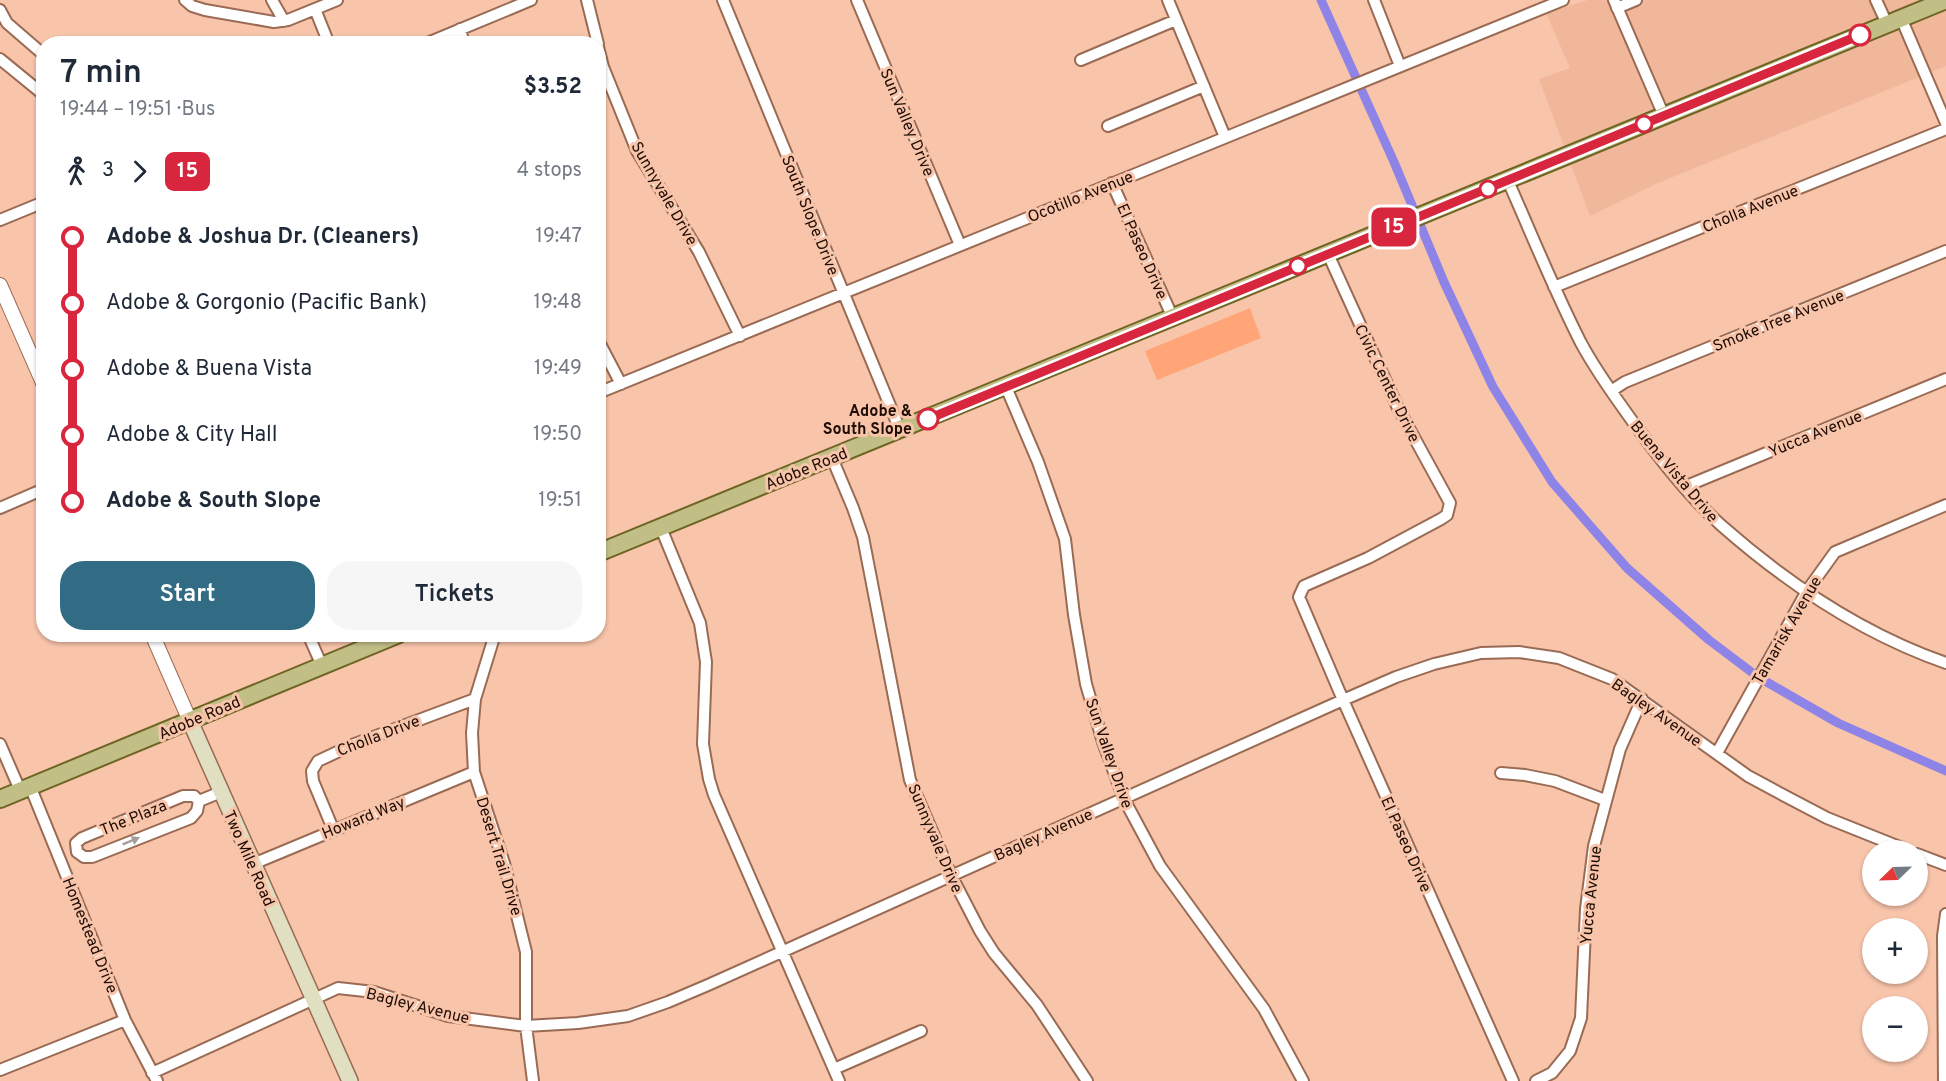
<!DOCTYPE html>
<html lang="en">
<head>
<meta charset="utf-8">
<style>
  :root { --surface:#fff; --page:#f6f6f7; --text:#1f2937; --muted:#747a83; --accent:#316c84 }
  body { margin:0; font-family:Overpass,sans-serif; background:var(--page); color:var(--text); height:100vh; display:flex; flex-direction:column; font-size:22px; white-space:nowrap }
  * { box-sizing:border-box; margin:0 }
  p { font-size:20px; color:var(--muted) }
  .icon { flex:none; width:33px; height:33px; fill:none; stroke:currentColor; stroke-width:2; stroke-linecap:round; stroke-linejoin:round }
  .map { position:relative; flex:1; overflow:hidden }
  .sheet { position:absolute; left:36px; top:36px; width:570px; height:606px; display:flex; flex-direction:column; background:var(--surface); border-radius:24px; box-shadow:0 2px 4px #0004 }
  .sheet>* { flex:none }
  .badge { padding:0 12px; border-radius:9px; font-size:21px; line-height:39px }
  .needle { width:39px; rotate:247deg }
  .tools { position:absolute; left:1862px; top:840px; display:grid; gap:12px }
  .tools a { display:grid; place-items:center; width:66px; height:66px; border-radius:50%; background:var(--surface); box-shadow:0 2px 4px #0004; font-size:30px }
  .map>.badge { position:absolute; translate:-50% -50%; box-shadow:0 0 0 3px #fff }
  .legs { display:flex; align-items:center; gap:9px; height:66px; padding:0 24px; font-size:20px }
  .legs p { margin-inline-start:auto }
  .overview { display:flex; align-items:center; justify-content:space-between; height:102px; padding:0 24px }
  h1 { font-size:33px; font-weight:600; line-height:45px }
  .primary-button { display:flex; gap:12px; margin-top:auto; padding:12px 24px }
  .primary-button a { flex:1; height:69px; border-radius:24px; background:var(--accent); color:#fff; font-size:24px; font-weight:600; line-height:69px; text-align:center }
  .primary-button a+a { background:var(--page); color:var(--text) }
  ul { padding:0 24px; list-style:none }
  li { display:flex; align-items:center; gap:21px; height:66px; font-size:22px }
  li i { display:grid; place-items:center; width:9px; height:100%; margin:0 8px; background:currentColor }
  li i::after { content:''; width:15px; height:15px; margin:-8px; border:4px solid; border-radius:50%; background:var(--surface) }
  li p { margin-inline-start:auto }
  li:first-child i { background:linear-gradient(#0000 50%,currentColor 0) }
  li:last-child i { background:linear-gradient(currentColor 50%,#0000 0) }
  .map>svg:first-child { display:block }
</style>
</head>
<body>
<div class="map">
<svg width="1946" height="1081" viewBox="0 0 1946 1081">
  <rect width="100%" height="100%" fill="#f8c4aa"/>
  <!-- built -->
  <path fill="#f1b79a" d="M1588,0H1946V66L1658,183L1590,216L1539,79L1570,68L1546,13Z"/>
  <!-- green -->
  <path fill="#ffa578" d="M1250,308L1261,338L1157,380L1145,351Z"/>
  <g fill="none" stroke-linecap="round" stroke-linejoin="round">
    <!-- canal -->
    <path stroke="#8e83e7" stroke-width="9" d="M1321,0L1394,162L1444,282L1493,387L1552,482L1627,568L1709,640L1758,677L1838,723L1946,771"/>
    <!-- minor casing -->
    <g stroke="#9a6b54" stroke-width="14">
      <path id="minor" d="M185,0L192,6L205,10L274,22L288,20L337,0
        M272,0L284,21
        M587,0L598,44
        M723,0L900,430
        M857,0L960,245
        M1168,0L1225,137
        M1374,0L1400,66
        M1614,0L1664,116
        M1876,0L1887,24
        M1617,8L1636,0
        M315,9L329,44
        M0,10L7,23L44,55
        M1901,18L1946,123
        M460,29L464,44
        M425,44L531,0
        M598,47L603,67L637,151L699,252L740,336
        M0,59L44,95
        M1081,60L1176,20
        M1108,126L1204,86
        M1508,181C1532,235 1554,290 1581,343C1593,365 1608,387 1623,408C1652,449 1684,492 1722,526C1788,584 1863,634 1946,663
        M1112,183L1173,318
        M0,220L44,202
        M1328,254L1398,408L1450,503L1447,515L1441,519L1368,558L1304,586L1299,597L1343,700L1513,1081
        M1554,287L1946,129
        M598,340L621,384
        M1006,387L1038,462L1065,539L1074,615L1086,684L1103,742L1124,799L1160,866L1264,1009L1303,1081
        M1611,391L1625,382L1946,251
        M598,393L1563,0
        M832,458L853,508L863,537L910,780L951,875L980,931L994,953L1037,1005L1087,1081
        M1684,487L1946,379
        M0,508L44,489
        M661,528L700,623L706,662L703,744L709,779L714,795L839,1081
        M308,634L322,666
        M495,634L475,699L472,733L474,772L504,863L526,952V1026L533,1081
        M0,744L20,790
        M1717,753L1807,591L1835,552L1946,505
        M1501,773L1525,775L1555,781L1605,800
        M30,786L125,1020L157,1081
        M199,801L221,792
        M333,829L313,781L312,771L318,761L352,745L475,699
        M77,852L76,843L82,838L183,796H194L199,801
        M77,852L84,857H92L191,818L197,811L199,801
        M1917,854L1946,865
        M253,864L474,772
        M834,1069L921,1031
        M0,1070L125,1020
        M152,1073L338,988L374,992L448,1016L526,1026L578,1023L628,1016L668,1002L708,985L1343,700L1396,677L1434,664L1481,653L1519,652L1559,658L1612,679L1748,776L1785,796L1827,818L1907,850
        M1536,1081L1552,1073L1570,1051L1581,1018L1586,909L1594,846L1620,749L1642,699
        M1944,1081L1943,936L1946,914"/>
    </g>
    <!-- tertiary casing -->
    <g stroke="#9a6b54" stroke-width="16">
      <path id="tertiary" d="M0,285L44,385
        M152,634L190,721"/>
    </g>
    <!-- secondary casing -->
    <g stroke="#9a6b54" stroke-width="18">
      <path id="secondary" d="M190,721L350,1081"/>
    </g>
    <!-- primary casing -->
    <g stroke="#6e6524" stroke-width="20">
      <path id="primary" d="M598,553L1946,0
        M0,799L399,634"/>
    </g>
    <!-- minor -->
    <use href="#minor" stroke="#fff" stroke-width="10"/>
    <!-- tertiary -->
    <use href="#tertiary" stroke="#fff" stroke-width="14"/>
    <!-- secondary -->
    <use href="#secondary" stroke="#e0dfc2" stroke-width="15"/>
    <!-- primary -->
    <use href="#primary" stroke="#c2bf86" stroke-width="16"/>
  </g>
  <!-- one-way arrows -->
  <defs><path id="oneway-solid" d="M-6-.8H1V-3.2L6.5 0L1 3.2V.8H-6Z" transform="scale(1.5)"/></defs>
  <use fill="#a59e9b" href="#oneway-solid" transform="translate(131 841) rotate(-22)"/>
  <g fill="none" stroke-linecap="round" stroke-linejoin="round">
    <!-- line-1 casing -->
    <g stroke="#fff" stroke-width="14">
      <path id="line-1" d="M928,419L1860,35"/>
    </g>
    <!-- line-1 -->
    <use href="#line-1" stroke="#d7263d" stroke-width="9"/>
  </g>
  <!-- markers -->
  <g fill="#fff" stroke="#d7263d" stroke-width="3">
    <circle cx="1860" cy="35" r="10"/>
    <circle cx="1644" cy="124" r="8"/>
    <circle cx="1488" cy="189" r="8"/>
    <circle cx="1298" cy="266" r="8"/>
    <circle cx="928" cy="419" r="10"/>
  </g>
  <g text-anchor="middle" stroke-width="6" stroke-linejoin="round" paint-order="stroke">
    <!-- street labels -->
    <g font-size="16" fill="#1f0d05" stroke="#f8c4aa">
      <text transform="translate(908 122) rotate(67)" y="6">Sun Valley Drive</text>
      <text transform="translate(665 193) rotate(60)" y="6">Sunnyvale Drive</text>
      <text transform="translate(1080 196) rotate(-22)" y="6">Ocotillo Avenue</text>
      <text transform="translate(1750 208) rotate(-22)" y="6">Cholla Avenue</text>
      <text transform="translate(811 215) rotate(68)" y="6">South Slope Drive</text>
      <text transform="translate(1143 251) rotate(66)" y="6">El Paseo Drive</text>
      <text transform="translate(1778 320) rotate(-22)" y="6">Smoke Tree Avenue</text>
      <text transform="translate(1388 383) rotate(64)" y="6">Civic Center Drive</text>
      <text transform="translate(1815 433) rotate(-22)" y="6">Yucca Avenue</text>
      <text transform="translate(806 468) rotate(-22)" y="6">Adobe Road</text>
      <text transform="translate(1675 471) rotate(50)" y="6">Buena Vista Drive</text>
      <text transform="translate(1786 630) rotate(-60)" y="6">Tamarisk Avenue</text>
      <text transform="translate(1657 712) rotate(35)" y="6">Bagley Avenue</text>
      <text transform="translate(199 717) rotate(-23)" y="6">Adobe Road</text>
      <text transform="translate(378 735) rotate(-21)" y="6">Cholla Drive</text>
      <text transform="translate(1110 753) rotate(71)" y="6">Sun Valley Drive</text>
      <text transform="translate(133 817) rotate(-22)" y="6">The Plaza</text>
      <text transform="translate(363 817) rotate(-22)" y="6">Howard Way</text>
      <text transform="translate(1043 834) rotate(-24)" y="6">Bagley Avenue</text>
      <text transform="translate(936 838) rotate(67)" y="6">Sunnyvale Drive</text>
      <text transform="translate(1407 844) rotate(66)" y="6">El Paseo Drive</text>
      <text transform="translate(500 856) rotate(73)" y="6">Desert Trail Drive</text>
      <text transform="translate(250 858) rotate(66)" y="6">Two Mile Road</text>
      <text transform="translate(1590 895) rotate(-84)" y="6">Yucca Avenue</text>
      <text transform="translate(91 935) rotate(68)" y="6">Homestead Drive</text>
      <text transform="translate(418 1005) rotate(14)" y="6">Bagley Avenue</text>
    </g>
    <!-- stop labels -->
    <g font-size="16" font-weight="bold" fill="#1f0d05" stroke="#f8c4aa" text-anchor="end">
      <text x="912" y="416">Adobe &amp;<tspan x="912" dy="18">South Slope</tspan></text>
    </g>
  </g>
</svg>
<div class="tools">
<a><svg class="needle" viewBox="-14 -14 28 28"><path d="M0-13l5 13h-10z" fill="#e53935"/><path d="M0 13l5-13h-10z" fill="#747a83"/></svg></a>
<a>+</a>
<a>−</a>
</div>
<b class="badge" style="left:1394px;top:227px;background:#d7263d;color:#fff">15</b>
<section class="sheet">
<div class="overview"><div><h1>7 min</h1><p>19:44 – 19:51 · Bus</p></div><b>$3.52</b></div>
<div class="legs"><svg class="icon" aria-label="walk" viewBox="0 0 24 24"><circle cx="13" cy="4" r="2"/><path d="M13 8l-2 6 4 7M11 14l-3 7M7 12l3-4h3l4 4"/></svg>3<svg class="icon" aria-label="forward" viewBox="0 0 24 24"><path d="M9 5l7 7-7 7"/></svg><b class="badge" style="background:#d7263d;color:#fff">15</b><p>4 stops</p></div>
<ul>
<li><i style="color:#d7263d"></i><b>Adobe &amp; Joshua Dr. (Cleaners)</b><p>19:47</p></li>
<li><i style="color:#d7263d"></i><span>Adobe &amp; Gorgonio (Pacific Bank)</span><p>19:48</p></li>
<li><i style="color:#d7263d"></i><span>Adobe &amp; Buena Vista</span><p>19:49</p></li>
<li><i style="color:#d7263d"></i><span>Adobe &amp; City Hall</span><p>19:50</p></li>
<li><i style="color:#d7263d"></i><b>Adobe &amp; South Slope</b><p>19:51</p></li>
</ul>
<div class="primary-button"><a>Start</a><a>Tickets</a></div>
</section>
</div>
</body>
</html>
